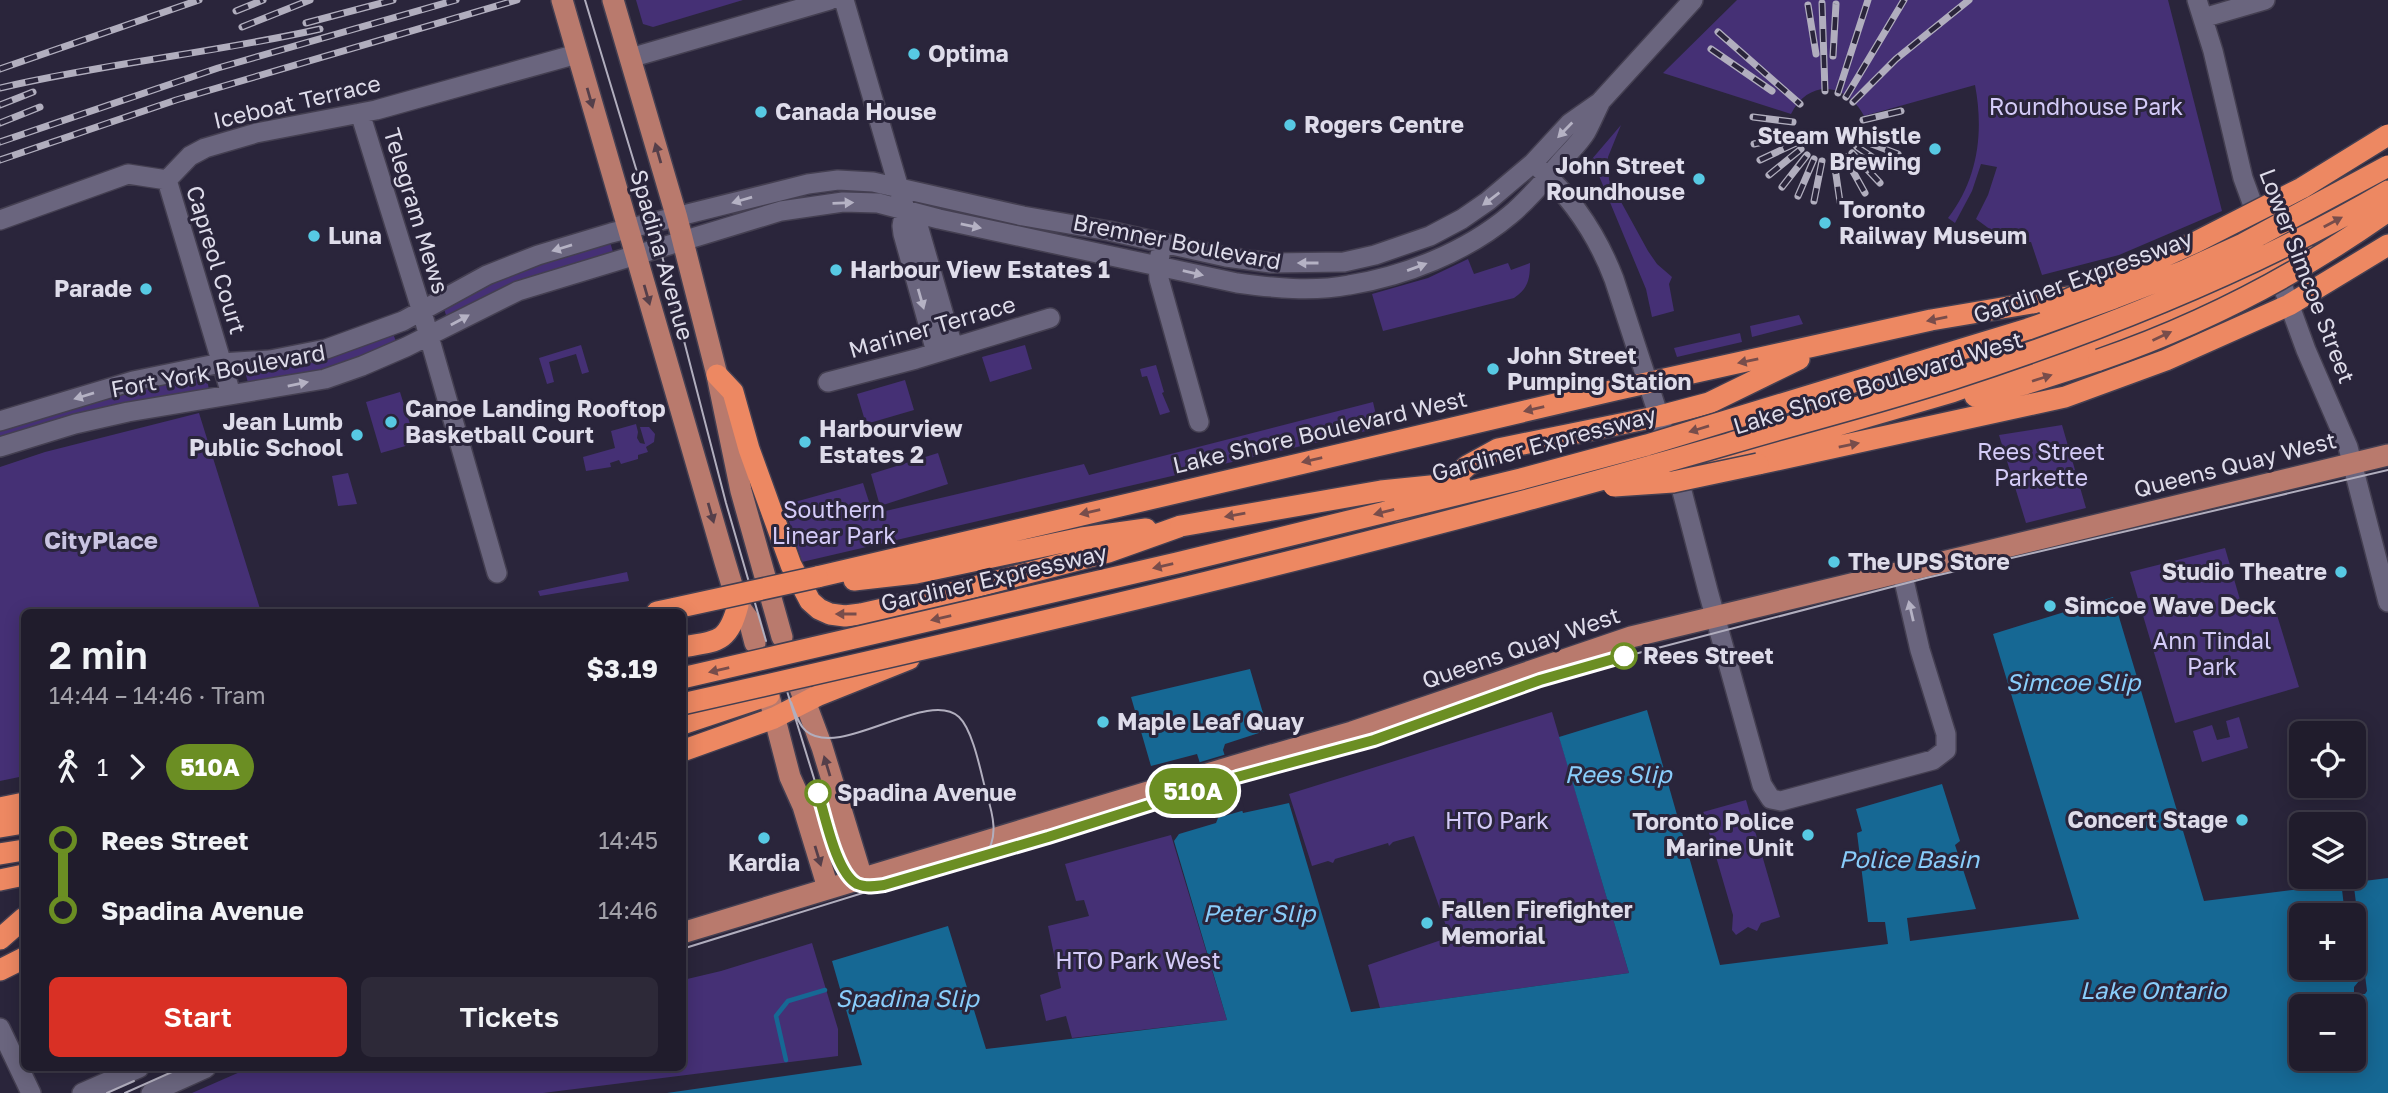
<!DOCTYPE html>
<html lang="en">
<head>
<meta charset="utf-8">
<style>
  :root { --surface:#201c2c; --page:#2d2938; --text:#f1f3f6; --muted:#a2a1a9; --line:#3d3a48; --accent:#d93025 }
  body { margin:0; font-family:"Golos Text",sans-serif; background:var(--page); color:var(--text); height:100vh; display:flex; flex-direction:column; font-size:26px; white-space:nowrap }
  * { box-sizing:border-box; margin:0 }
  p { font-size:23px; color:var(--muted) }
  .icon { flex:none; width:38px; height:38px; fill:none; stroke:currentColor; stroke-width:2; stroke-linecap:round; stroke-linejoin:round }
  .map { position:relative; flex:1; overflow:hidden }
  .details { position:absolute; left:21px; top:609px; width:665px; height:462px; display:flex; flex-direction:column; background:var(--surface); border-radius:10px; box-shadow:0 4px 18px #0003,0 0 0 2px var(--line) }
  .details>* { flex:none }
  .badge { padding:0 14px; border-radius:23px; font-size:24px; line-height:46px }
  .buttons { position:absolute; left:2289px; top:721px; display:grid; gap:14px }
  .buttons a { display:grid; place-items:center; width:77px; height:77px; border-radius:10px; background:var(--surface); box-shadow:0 4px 18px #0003,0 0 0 2px var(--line); font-size:35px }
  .map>.badge { position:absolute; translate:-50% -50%; box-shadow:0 0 0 4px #fff }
  .legs { display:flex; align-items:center; gap:10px; height:77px; padding:0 28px; font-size:23px }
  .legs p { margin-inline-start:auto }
  .overview { display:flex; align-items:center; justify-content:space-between; height:119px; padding:0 28px }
  h1 { font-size:38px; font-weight:600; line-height:52px }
  .button { display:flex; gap:14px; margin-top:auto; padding:14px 28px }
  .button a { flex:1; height:80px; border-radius:10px; background:var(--accent); color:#fff; font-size:28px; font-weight:600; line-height:80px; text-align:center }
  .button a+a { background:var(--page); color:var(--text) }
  ul { padding:0 28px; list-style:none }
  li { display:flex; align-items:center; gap:24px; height:70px; font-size:26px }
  li i { display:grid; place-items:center; width:10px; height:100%; margin:0 9px; background:currentColor }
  li i::after { content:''; width:18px; height:18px; margin:-9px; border:5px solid; border-radius:50%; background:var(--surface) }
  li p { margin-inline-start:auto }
  li:first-child i { background:linear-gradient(#0000 50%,currentColor 0) }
  li:last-child i { background:linear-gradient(currentColor 50%,#0000 0) }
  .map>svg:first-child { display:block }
</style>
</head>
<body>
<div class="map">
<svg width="2388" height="1093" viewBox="0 0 2388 1093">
  <rect width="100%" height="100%" fill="#2a253b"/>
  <!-- green -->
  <path fill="#453075" d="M636,0H743L653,27L643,24Z
    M1737,0H2168L2222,211L2119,255L2042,275L2031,242L2010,244L1976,219L1988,195L1997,167L1981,164L1972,191L1955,223L1948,218C1978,179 1984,132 1975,85L1864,116C1847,83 1809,78 1791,114L1663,73Z
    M1621,125L1608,157L1609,180L1648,251L1657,264L1672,277L1669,284L1674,311L1652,317L1646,289L1592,159Z
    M609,239L613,252L447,318L444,309L480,283Z
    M1468,259L1474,274L1508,263L1511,270L1530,263C1530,279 1528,289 1514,298L1383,331L1372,294L1428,278Z
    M1799,315L1803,324L1752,337L1750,326Z
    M392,331L397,344L356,363L249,387L245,371Z
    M1740,333L1742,342L1677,357L1674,348Z
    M581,345L589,372L582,374L576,354L549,362L554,382L547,384L539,358Z
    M1025,345L1032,369L990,382L982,357Z
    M1156,365L1164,392L1162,393L1170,412L1160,415L1147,376L1142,377L1140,369Z
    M205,372L209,389L0,443V426Z
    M905,380L914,410L866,424L857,394Z
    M400,392L416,443L381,453L366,402Z
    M1373,402L1379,428L802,562L784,505L863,483L873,514L1084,464L1089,475Z
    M199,413L261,612H24V776L0,781V467L45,452Z
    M636,424L638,432L637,438L640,443L645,444L640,427H649L655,434L654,442L646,447L648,452L638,455V459L621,464L619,460L610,463L611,467L586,471L583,457L615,448L611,431Z
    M2062,425L2086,508L2026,523L1999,435Z
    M938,453L948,484L880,506L871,474Z
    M348,473L357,504L338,506L332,476Z
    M2225,548L2243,610L2273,602L2299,687L2175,723L2130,572Z
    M627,572L629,581L540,596L538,591Z
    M1552,712L1629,973L1380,1008L1368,965L1450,937L1414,836L1393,842L1389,846L1388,843L1335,859L1333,863L1328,861L1312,866L1289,794Z
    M2239,717L2248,748L2202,762L2193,731L2212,725L2217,740L2230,737L2226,721Z
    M1746,800L1780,917L1761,923L1757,931L1748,927L1736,935L1732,930L1733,915L1703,812Z
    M1171,835L1227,1020L1072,1038L1066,1016L1046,1021L1040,995L1061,988L1048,926L1089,916L1084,900L1076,901L1065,864Z
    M812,943L838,1029V1056L543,1093H192L249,1068H682L683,980L721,971Z"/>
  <!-- water -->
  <path fill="#166894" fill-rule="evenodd" d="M2113,597L2204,901L2388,878V1093H667L862,1065L832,961L948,926L986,1049L1227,1020L1174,841L1179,834L1216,823L1218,818L1197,754L1151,766L1131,697L1250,669L1268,730L1225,744L1223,750L1243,813L1289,803L1351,1012L1629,973L1559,737L1647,710L1720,965L1888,944L1885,922H1868L1857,833L1862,831L1856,809L1942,784L1960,841L1955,845L1976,909L1907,918L1910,941L2079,919L1993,634ZM2301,915H2354V968H2301ZM2301,1006H2354V1059H2301Z"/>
  <!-- pier -->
  <path fill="#2a253b" d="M1227,754L1245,810L1214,819L1197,763Z
    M2353,879L2367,991L2365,994H2358L2354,993V987L2359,981L2354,946V915H2345L2341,881Z"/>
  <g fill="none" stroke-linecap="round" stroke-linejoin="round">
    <!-- stream -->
    <path stroke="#166894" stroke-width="4.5" d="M786,1060L776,1016L788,1001L825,990"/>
    <!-- minor casing -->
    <g stroke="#443f51" stroke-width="22">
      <path id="minor" d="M844,0L905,209L919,229L953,347
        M2197,0L2213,51L2243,178L2306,350L2348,447L2388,602
        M2203,18L2265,0
        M630,58L830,0
        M360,113L422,312L497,573
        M1539,168C1573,199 1598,237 1614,279L1677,472L1708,591L1762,785L1771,799L1781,801L1933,760L1946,750V734L1920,650L1902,572
        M167,180L231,394
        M905,209L902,226L903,234L936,352
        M0,220L128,174L167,180L190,156L205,148L256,133L376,110L577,54
        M1160,255L1158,265L1159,279L1199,422
        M828,382L916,359L1050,318
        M0,421L133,381L221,363L270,360L326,349L403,321L487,275L538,255L611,233L808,184L838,180L873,182L1023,216L1109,231L1226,257L1271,263L1344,262L1375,255L1430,236L1462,219L1488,201L1533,163L1570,123L1600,102L1693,0
        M0,447L75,424L128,412L325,379L362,366L406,347L518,291L781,211L843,202L878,203L939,219L1237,283C1274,288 1312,292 1349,285C1405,276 1466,252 1510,215C1528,200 1543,182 1558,165C1567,154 1579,144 1586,132C1591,123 1595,113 1600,103
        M0,1028L31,1093
        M82,1093L139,1068
        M151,1093L206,1068"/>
    </g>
    <!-- major casing -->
    <g stroke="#443f51" stroke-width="24">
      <path id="major" d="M562,0L725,562L738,605L749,620L755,643
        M613,0L677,218L717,375L741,491L782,637
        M800,688L822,747L862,878
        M770,700L790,777L803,806L828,888
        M682,933L1234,766L1352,732L1631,637L2388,455"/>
    </g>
    <!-- highway casing -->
    <g stroke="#443f51" stroke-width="24">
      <path id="highway" d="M717,375L733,392L749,449L791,565L810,601L819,609L830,614L845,616L861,614L936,597L1108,552L1181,526
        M1975,396L2025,384L2099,360
        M1758,464L2065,397L2166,360L2289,305L2388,245
        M1670,474L1952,392L2208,298L2308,256
        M1406,523L1467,466L1498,449L1660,416L1709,403L1799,359
        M817,577L1615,390L1931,320L2068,297
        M854,580L916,573L1082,538L1146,529
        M657,612L676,608
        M682,647C718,641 728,643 738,605
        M682,724L769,695
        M682,751L774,718L819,695L909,659
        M0,808L24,803
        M0,827L24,823
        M0,854L24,850
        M0,880L24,875
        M0,939L24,918
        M0,970L24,958"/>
    </g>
    <!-- minor -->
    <use href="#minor" stroke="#6a657e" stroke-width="19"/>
    <!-- major -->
    <use href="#major" stroke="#b97a6d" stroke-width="21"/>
    <!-- highway -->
    <use href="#highway" stroke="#ed8862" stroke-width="21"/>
    <!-- tram -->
    <path stroke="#b1aebe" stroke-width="2" d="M585,0L660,248L726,503L766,641
      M787,691L842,869C850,882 860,887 875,886
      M791,702C795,712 798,724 806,731C840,760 928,688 959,717C973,730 981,773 986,792C993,814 1000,839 983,858
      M682,949L1237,777L1374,740L1540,680L1581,668L1926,578L2388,470
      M107,1093L134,1081
      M125,1093L181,1068"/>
    <!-- rail casing -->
    <g stroke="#b1aebe" stroke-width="7">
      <path id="rail" d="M1822,3L1825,91
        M1808,5L1816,54
        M236,11L263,0
        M306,23L393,0
        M242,27L310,0
        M1718,32L1800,104
        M1711,49L1772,91
        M1833,56L1836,4
        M0,69L199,0
        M0,88C106,63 214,53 320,29
        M1838,93L1868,0
        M1846,97L1904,0
        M1853,102L1896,59L1969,0
        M0,105L33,92
        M1753,117L1793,122
        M1863,120L1901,111
        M0,123L40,107
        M1863,132L1902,138
        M1861,140L1898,154
        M0,142L218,68L456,0
        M1754,144L1794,135
        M1857,147L1890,169
        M1852,153L1880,183
        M1845,157L1865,193
        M0,160L176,100L517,0
        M1760,160L1796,143
        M1834,161L1840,202
        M1769,175L1801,149
        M1782,187L1807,155
        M1798,196L1814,159
        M1814,201L1822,161"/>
    </g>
    <!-- rail -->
    <use href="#rail" stroke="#2a253b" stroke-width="4.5" stroke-dasharray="13" stroke-linecap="butt"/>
    <!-- highway-bridge casing -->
    <g stroke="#443f51" stroke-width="24" stroke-linecap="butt">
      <path id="highway-bridge" d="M2049,308L2196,242L2302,188L2388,135
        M2099,360C2201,325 2299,274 2388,211
        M1614,486L1673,482L1758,464
        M1181,526L1381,491L1460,483
        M676,608L817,577
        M682,678L1177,563L1521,479L1647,445L2028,329L2114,298L2184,271L2243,244L2388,166
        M682,704C1033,625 1383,544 1728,444C1802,422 1878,403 1952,379C2103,330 2251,271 2388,191"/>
    </g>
    <!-- highway-bridge -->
    <use href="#highway-bridge" stroke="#ed8862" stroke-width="21"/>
  </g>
  <!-- one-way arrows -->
  <defs><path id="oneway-solid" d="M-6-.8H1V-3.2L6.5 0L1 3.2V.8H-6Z" transform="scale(1.75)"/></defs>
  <g fill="#553f4a">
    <use href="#oneway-solid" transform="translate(590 98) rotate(74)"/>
    <use href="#oneway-solid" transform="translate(658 153) rotate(-106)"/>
    <use href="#oneway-solid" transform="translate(647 295) rotate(74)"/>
    <use href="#oneway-solid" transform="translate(711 513) rotate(74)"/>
    <use href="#oneway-solid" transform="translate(827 766) rotate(-107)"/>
    <use href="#oneway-solid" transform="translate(818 856) rotate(73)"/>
  </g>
  <g fill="#b5b2c4">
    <use href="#oneway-solid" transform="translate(1565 130) rotate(134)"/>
    <use href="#oneway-solid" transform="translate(1491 199) rotate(143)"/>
    <use href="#oneway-solid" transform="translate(742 200) rotate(164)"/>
    <use href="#oneway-solid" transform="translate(843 203) rotate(-2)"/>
    <use href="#oneway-solid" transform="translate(971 226) rotate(12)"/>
    <use href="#oneway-solid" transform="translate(562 248) rotate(163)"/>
    <use href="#oneway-solid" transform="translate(1308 263) rotate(180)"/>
    <use href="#oneway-solid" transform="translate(1417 267) rotate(-20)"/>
    <use href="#oneway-solid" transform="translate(1193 273) rotate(13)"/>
    <use href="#oneway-solid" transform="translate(921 299) rotate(74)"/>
    <use href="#oneway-solid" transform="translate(460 320) rotate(-29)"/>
    <use href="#oneway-solid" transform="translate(298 384) rotate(-12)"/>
    <use href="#oneway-solid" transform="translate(84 396) rotate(163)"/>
    <use href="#oneway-solid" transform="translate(1911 611) rotate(-103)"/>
  </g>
  <g fill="#784d4b">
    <use href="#oneway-solid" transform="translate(2333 222) rotate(-28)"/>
    <use href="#oneway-solid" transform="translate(1937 319) rotate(169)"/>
    <use href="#oneway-solid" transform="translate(2162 336) rotate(-25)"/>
    <use href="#oneway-solid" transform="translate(1748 361) rotate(168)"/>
    <use href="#oneway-solid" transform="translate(2042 378) rotate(-18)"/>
    <use href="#oneway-solid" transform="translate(1534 409) rotate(167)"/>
    <use href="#oneway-solid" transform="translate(1699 429) rotate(163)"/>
    <use href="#oneway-solid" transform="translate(1849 445) rotate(-12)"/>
    <use href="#oneway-solid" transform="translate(1312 460) rotate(167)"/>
    <use href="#oneway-solid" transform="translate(1090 512) rotate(167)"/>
    <use href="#oneway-solid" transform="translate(1384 512) rotate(166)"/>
    <use href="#oneway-solid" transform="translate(1235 515) rotate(170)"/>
    <use href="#oneway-solid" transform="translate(1163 566) rotate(167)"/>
    <use href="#oneway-solid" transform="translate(846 614) rotate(180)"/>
    <use href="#oneway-solid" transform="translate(941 618) rotate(167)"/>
    <use href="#oneway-solid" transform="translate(719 670) rotate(167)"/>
  </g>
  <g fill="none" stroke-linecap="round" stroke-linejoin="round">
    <!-- line-1 casing -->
    <g stroke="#fff" stroke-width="16">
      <path id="line-1" d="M818,793C825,815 836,873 857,884C866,888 875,886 884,885L1048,837L1237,777L1374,740L1540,680L1624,656"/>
    </g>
    <!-- line-1 -->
    <use href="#line-1" stroke="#6b8e23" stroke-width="10"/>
  </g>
  <!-- markers -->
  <g fill="#57c9e3" stroke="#2a253b" stroke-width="2.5">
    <circle cx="914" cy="54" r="7"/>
    <circle cx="761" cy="112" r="7"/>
    <circle cx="1290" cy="125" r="7"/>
    <circle cx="1935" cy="149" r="7"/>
    <circle cx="1699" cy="179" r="7"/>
    <circle cx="1825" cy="223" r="7"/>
    <circle cx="314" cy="236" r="7"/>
    <circle cx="836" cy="270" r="7"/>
    <circle cx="146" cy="289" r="7"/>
    <circle cx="1493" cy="369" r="7"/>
    <circle cx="391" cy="422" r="7"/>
    <circle cx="357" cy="435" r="7"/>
    <circle cx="805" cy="442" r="7"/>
    <circle cx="1834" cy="562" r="7"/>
    <circle cx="2341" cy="572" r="7"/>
    <circle cx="2050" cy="606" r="7"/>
    <circle cx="1103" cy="722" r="7"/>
    <circle cx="2242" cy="820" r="7"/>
    <circle cx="1808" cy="835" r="7"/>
    <circle cx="764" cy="838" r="7"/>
    <circle cx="1427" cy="923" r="7"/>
  </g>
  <g fill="#fff" stroke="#6b8e23" stroke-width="3.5">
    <circle cx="1624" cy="656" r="12"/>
    <circle cx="818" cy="793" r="12"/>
  </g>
  <g text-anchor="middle" stroke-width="6" stroke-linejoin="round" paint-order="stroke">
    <!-- poi labels -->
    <g font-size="23" font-weight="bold" fill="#dedcea" stroke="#2a253b" text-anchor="start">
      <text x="928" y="62">Optima</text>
      <text x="775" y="120">Canada House</text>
      <text x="1304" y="133">Rogers Centre</text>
      <text x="1921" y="144" text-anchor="end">Steam Whistle<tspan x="1921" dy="26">Brewing</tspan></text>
      <text x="1685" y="174" text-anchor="end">John Street<tspan x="1685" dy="26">Roundhouse</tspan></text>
      <text x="1839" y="218">Toronto<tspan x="1839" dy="26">Railway Museum</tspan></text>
      <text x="328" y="244">Luna</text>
      <text x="850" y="278">Harbour View Estates 1</text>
      <text x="132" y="297" text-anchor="end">Parade</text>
      <text x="1507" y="364">John Street<tspan x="1507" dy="26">Pumping Station</tspan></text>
      <text x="405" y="417">Canoe Landing Rooftop<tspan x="405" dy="26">Basketball Court</tspan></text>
      <text x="343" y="430" text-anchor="end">Jean Lumb<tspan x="343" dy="26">Public School</tspan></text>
      <text x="819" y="437">Harbourview<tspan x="819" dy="26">Estates 2</tspan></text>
      <text x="1848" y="570">The UPS Store</text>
      <text x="2327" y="580" text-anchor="end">Studio Theatre</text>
      <text x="2064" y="614">Simcoe Wave Deck</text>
      <text x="1117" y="730">Maple Leaf Quay</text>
      <text x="2228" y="828" text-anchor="end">Concert Stage</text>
      <text x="1794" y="830" text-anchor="end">Toronto Police<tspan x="1794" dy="26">Marine Unit</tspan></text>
      <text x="764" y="871" text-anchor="middle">Kardia</text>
      <text x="1441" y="918">Fallen Firefighter<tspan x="1441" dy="26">Memorial</tspan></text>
    </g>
    <!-- street labels -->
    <g font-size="23" fill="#dedcea" stroke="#2a253b">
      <text transform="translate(297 102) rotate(-13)" y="8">Iceboat Terrace</text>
      <text transform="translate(416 211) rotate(73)" y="8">Telegram Mews</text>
      <text transform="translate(1177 242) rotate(11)" y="8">Bremner Boulevard</text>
      <text transform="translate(662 255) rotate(74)" y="8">Spadina Avenue</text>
      <text transform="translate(216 260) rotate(73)" y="8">Capreol Court</text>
      <text transform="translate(2307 276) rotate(69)" y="8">Lower Simcoe Street</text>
      <text transform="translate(2083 277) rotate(-20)" y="8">Gardiner Expressway</text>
      <text transform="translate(932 327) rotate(-16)" y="8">Mariner Terrace</text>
      <text transform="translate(218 371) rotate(-10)" y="8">Fort York Boulevard</text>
      <text transform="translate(1878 383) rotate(-17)" y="8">Lake Shore Boulevard West</text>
      <text transform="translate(1320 432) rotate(-13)" y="8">Lake Shore Boulevard West</text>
      <text transform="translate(1544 444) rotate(-15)" y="8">Gardiner Expressway</text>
      <text transform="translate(2235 465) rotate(-14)" y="8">Queens Quay West</text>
      <text transform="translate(994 578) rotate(-13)" y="8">Gardiner Expressway</text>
      <text transform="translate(1521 648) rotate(-19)" y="8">Queens Quay West</text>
    </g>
    <!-- park labels -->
    <g font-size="23" fill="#d4cbf8" stroke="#2a253b">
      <text x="2086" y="115">Roundhouse Park</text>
      <text x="2041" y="460">Rees Street<tspan x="2041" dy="26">Parkette</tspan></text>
      <text x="834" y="518">Southern<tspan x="834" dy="26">Linear Park</tspan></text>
      <text x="2212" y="649">Ann Tindal<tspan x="2212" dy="26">Park</tspan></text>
      <text x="1497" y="829">HTO Park</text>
      <text x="1138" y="969">HTO Park West</text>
    </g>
    <!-- stop labels -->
    <g font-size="23" font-weight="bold" fill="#dedcea" stroke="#2a253b" text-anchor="start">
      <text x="1643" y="664">Rees Street</text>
      <text x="837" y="801">Spadina Avenue</text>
    </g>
    <!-- neighbourhood labels -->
    <g font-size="24" font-weight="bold" fill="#c9c4e1" stroke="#2a253b">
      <text x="101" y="549">CityPlace</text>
    </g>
    <!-- water labels -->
    <g font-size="24" font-style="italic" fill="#89cdfb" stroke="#2a253b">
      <text x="2073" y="691">Simcoe Slip</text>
      <text x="1618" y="783">Rees Slip</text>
      <text x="1909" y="868">Police Basin</text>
      <text x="1259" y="922">Peter Slip</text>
      <text x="2153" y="999">Lake Ontario</text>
      <text x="907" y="1007">Spadina Slip</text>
    </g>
  </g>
</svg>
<div class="buttons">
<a><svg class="icon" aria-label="locate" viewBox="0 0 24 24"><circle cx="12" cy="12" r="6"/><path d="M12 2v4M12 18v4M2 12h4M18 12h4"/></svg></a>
<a><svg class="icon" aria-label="layers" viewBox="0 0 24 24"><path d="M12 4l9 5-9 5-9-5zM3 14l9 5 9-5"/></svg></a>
<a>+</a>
<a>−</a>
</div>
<b class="badge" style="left:1193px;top:791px;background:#6b8e23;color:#fff">510A</b>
<section class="details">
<div class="overview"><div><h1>2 min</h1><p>14:44 – 14:46 · Tram</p></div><b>$3.19</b></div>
<div class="legs"><svg class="icon" aria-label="walk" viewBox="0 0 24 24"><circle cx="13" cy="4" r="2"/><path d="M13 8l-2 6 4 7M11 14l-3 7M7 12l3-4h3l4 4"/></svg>1<svg class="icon" aria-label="forward" viewBox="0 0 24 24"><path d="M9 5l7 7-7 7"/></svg><b class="badge" style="background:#6b8e23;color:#fff">510A</b></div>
<ul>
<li><i style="color:#6b8e23"></i><b>Rees Street</b><p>14:45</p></li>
<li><i style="color:#6b8e23"></i><b>Spadina Avenue</b><p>14:46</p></li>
</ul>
<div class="button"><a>Start</a><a>Tickets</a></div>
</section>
</div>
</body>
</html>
